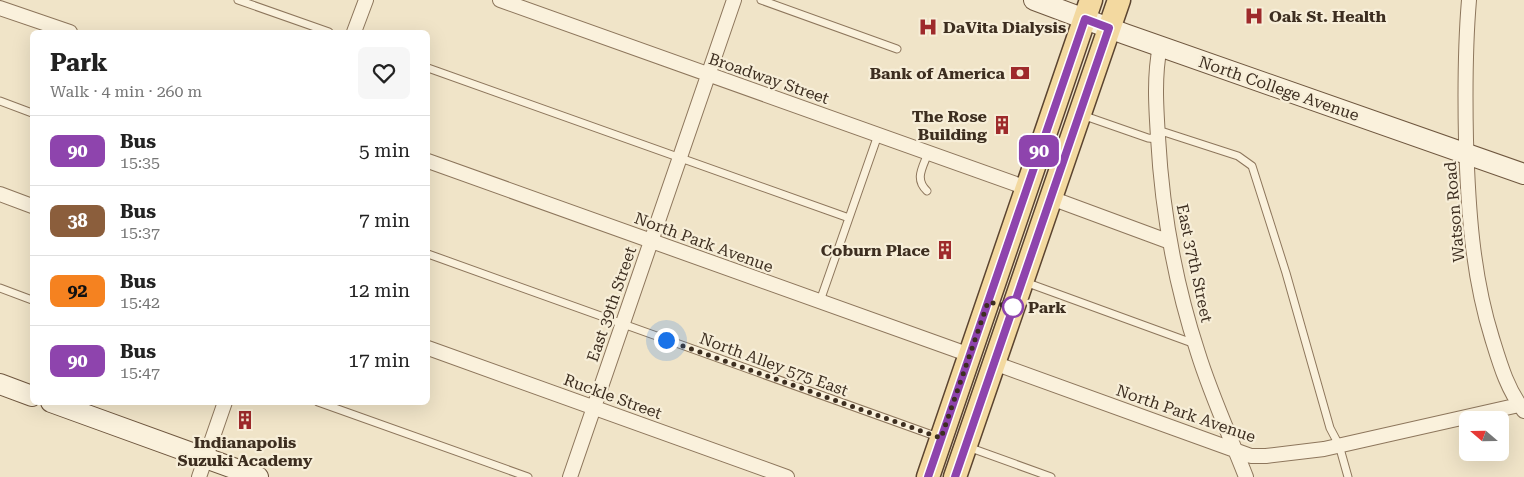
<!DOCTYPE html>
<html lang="en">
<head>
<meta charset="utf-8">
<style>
  :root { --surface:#fff; --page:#f6f6f6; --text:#222; --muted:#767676; --line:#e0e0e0 }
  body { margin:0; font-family:"Roboto Serif",serif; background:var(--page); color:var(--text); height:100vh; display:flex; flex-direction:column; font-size:19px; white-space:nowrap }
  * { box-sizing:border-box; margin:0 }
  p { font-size:16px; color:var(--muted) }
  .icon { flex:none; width:28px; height:28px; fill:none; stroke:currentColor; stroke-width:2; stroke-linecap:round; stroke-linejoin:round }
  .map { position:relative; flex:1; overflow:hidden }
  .side { position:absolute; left:30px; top:30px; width:400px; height:375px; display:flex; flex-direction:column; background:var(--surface); border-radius:8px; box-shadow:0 5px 20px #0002 }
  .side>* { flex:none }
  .badge { padding:0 10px; border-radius:8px; font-size:18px; line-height:32px }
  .needle { width:32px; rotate:290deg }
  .buttons { position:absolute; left:1459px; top:411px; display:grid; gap:10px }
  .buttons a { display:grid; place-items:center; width:50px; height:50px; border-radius:8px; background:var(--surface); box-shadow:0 5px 20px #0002; font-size:25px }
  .you { position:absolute; width:25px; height:25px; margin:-12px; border:4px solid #fff; border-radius:50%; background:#1a73e8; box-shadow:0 0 0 8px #1a73e833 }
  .map>.badge { position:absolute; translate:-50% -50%; box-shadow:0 0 0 2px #fff }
  .round { display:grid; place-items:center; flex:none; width:52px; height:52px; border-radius:8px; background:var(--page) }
  .overview { display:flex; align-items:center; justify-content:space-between; height:85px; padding:0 20px }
  h1 { font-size:24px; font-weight:700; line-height:38px }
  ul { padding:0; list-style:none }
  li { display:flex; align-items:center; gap:15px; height:70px; padding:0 20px; border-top:1px solid var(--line) }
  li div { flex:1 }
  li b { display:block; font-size:19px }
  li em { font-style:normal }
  li .badge { min-width:55px; font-weight:700; text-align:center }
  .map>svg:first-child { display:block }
</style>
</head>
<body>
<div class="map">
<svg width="1524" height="477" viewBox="0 0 1524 477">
  <rect width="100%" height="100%" fill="#f0e4c8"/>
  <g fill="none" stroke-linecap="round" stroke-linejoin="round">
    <!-- service casing -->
    <g stroke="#8d765c" stroke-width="9">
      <path id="service" d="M238,0L329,32
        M761,0L897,49
        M428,68L849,218
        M0,101L32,113
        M1082,115L1148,138L1158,139L1164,132L1238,156L1252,166L1286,273L1330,428L1339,445L1348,477
        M927,191C914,179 923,167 928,153
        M428,254L938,437
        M1025,282L1195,344
        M0,288L32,300
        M820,301L878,135
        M318,402L528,477
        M968,447L1051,477"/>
    </g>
    <!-- minor casing -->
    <g stroke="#8d765c" stroke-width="16">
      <path id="minor" d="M500,0L1027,188
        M1469,0C1465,47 1465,93 1466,140C1468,207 1472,274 1492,338C1500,364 1507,389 1524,411
        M0,8L70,32
        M354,32L366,0
        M1160,46C1154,76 1156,106 1158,137C1162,210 1175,283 1198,353C1211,395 1230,436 1246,477
        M428,161L970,355
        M0,194L32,206
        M1051,198L1170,242
        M428,348L787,477
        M994,363L1251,456H1266L1324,449L1519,405
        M199,477L225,402
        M570,477L734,0"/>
    </g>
    <!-- secondary casing -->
    <g stroke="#6f573f" stroke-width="22">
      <path id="secondary" d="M1034,0L1125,34L1524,174
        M0,384L32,396
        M51,402L258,477"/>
    </g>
    <!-- primary casing -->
    <g stroke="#5b4430" stroke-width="25">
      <path id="primary" d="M928,477L1091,0
        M955,477L1119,0"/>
    </g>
    <!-- service -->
    <use href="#service" stroke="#faf1dc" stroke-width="7"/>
    <!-- minor -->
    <use href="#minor" stroke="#faf1dc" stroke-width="14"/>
    <!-- secondary -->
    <use href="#secondary" stroke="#faf1dc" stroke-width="20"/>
    <!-- primary -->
    <use href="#primary" stroke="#f3d9a0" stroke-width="22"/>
  </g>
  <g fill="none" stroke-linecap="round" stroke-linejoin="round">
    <!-- line casing -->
    <g stroke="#fff" stroke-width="11">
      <path id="line" d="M928,477L1085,19L1109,28L955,477"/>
    </g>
    <!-- line -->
    <use href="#line" stroke="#8e44ad" stroke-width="8"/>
    <!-- walk -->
    <path stroke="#3d2e20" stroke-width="5" stroke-dasharray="0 9" d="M666,340L941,438L988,302L1013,307"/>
  </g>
  <!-- icons -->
  <defs>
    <g id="hospital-bare" transform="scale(1.5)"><path d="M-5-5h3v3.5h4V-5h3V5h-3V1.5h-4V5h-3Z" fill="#9e2a2b" stroke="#f7eed8" stroke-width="2.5" paint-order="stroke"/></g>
    <g id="bank-bare" transform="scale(1.5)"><path d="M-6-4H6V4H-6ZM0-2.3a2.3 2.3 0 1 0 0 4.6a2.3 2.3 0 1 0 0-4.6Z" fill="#9e2a2b" stroke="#f7eed8" stroke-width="2.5" paint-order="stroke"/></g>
    <g id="building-bare" transform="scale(1.5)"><path d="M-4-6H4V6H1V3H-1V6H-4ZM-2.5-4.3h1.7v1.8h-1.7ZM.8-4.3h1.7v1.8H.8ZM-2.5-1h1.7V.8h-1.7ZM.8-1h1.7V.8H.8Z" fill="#9e2a2b" stroke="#f7eed8" stroke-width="2.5" paint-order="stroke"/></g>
  </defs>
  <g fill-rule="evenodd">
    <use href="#hospital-bare" x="1254" y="16"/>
    <use href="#hospital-bare" x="928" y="27"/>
    <use href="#bank-bare" x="1020" y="73"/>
    <use href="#building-bare" x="1002" y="125"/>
    <use href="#building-bare" x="945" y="250"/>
    <use href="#building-bare" x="245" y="420"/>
  </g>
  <!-- markers -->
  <circle fill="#fff" stroke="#8e44ad" stroke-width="2.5" cx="1013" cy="307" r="10"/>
  <g text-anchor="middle" stroke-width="4.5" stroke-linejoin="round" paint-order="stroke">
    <!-- poi labels -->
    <g font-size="16" font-weight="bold" fill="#3d2e20" stroke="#f7eed8" text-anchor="end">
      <text x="1269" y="22" text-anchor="start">Oak St. Health</text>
      <text x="943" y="33" text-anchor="start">DaVita Dialysis</text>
      <text x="1005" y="79">Bank of America</text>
      <text x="987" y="122">The Rose<tspan x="987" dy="18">Building</tspan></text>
      <text x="930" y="256">Coburn Place</text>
      <text x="245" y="448" text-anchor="middle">Indianapolis<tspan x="245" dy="18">Suzuki Academy</tspan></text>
    </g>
    <!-- street labels -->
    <g font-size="16" fill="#3d2e20" stroke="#f7eed8">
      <text transform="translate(769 78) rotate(19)" y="6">Broadway Street</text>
      <text transform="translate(1279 88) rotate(19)" y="6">North College Avenue</text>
      <text transform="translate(1454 212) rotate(-95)" y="6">Watson Road</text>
      <text transform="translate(704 242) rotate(20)" y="6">North Park Avenue</text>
      <text transform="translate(1195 263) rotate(78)" y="6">East 37th Street</text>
      <text transform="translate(611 304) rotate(-71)" y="6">East 39th Street</text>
      <text transform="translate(774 364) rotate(20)" y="6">North Alley 575 East</text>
      <text transform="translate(613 396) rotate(20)" y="6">Ruckle Street</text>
      <text transform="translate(1186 413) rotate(19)" y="6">North Park Avenue</text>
    </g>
    <!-- stop labels -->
    <g font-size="16" font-weight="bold" fill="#3d2e20" stroke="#f7eed8" text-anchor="start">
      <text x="1028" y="313">Park</text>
    </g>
  </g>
</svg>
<div class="buttons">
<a><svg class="needle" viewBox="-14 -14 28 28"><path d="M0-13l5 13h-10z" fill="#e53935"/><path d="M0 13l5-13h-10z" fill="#767676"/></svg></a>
</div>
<div class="you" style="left:666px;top:340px"></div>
<b class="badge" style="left:1039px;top:151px;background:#8e44ad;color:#fff">90</b>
<section class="side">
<div class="overview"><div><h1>Park</h1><p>Walk · 4 min · 260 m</p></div><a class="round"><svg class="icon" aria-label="heart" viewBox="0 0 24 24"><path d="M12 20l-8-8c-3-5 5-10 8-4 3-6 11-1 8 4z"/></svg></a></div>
<ul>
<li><span class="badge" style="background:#8e44ad;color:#fff">90</span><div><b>Bus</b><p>15:35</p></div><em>5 min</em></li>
<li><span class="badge" style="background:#8b5e3c;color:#fff">38</span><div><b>Bus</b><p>15:37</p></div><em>7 min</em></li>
<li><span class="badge" style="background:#f58220;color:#111">92</span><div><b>Bus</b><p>15:42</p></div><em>12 min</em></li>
<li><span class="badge" style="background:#8e44ad;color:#fff">90</span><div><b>Bus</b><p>15:47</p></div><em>17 min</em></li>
</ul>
</section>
</div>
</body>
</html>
